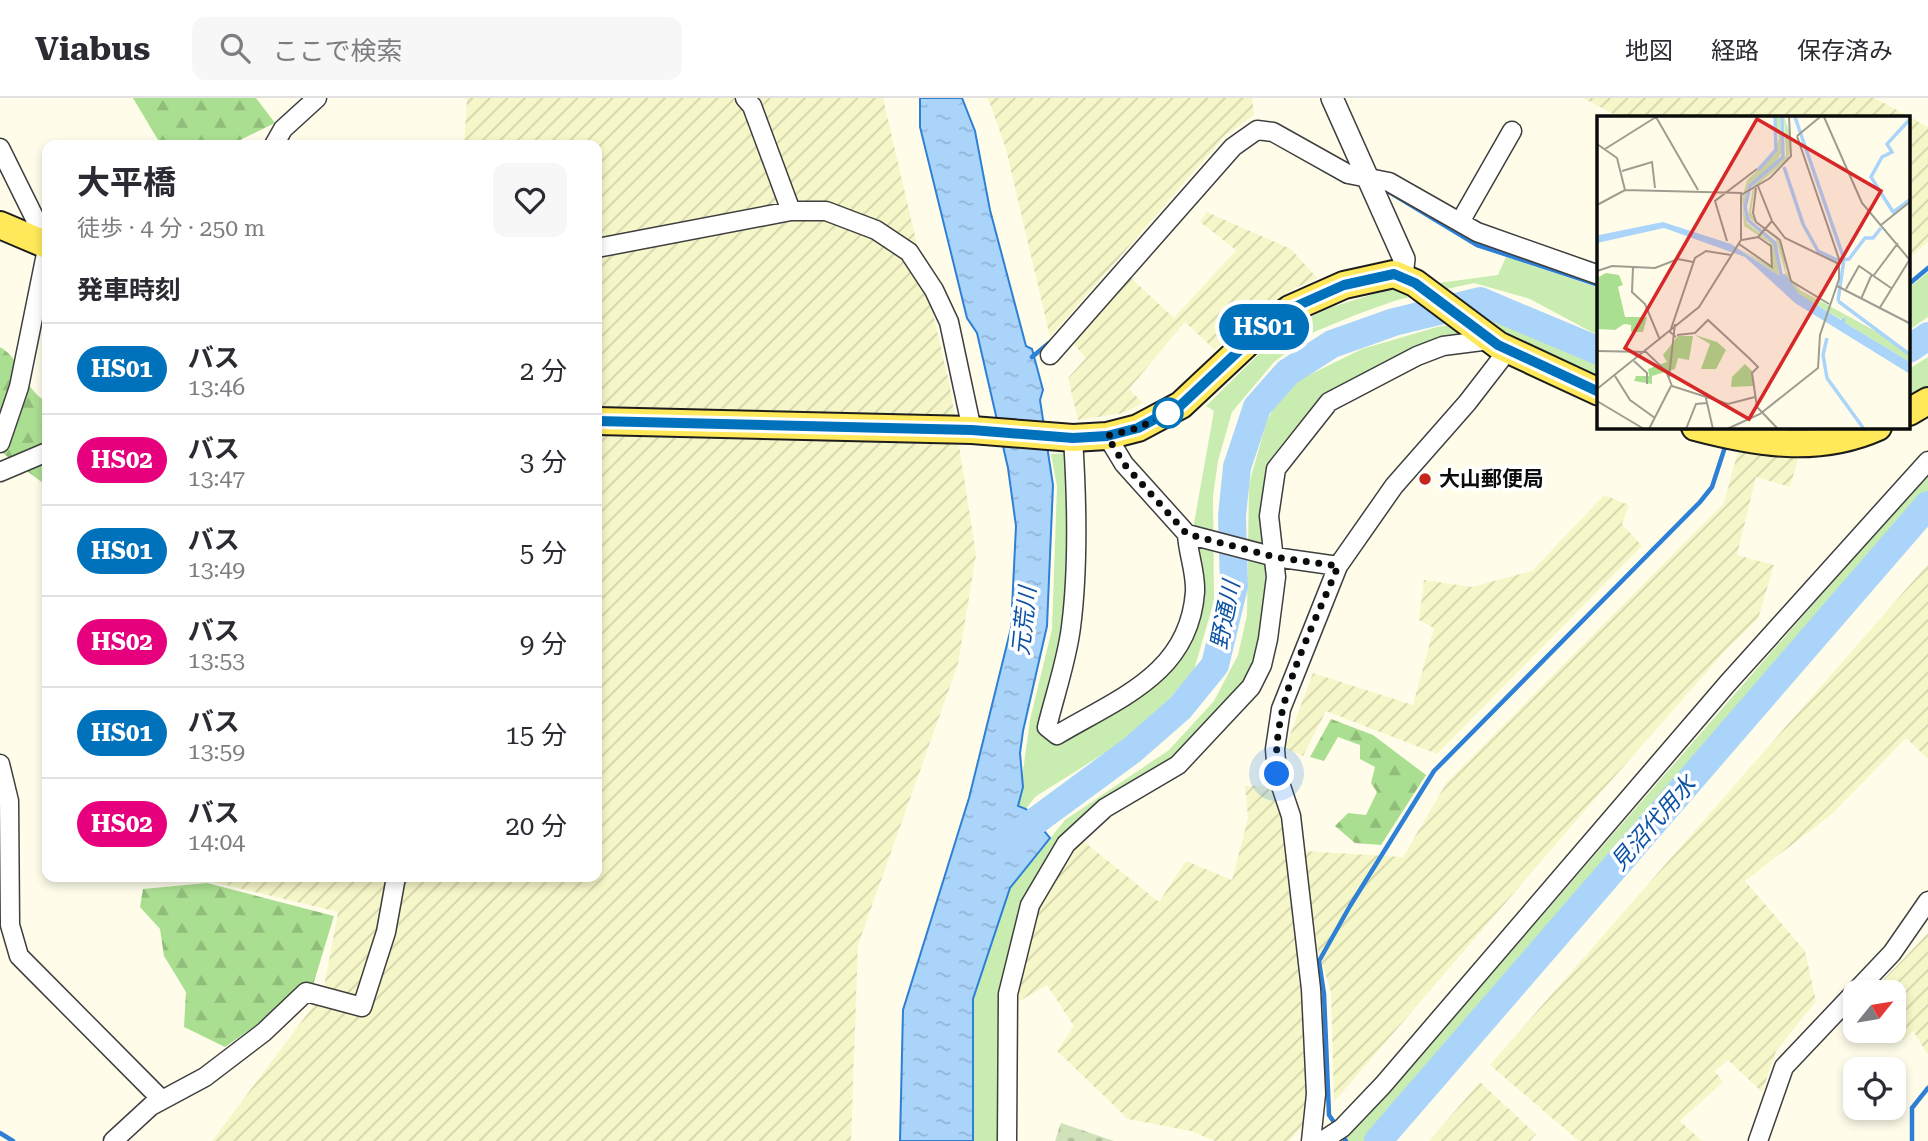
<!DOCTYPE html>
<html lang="ja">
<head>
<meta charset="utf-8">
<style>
  :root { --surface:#fff; --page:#f7f7f7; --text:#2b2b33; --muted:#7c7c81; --line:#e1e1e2 }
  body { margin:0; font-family:"Roboto Serif","Noto Sans JP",serif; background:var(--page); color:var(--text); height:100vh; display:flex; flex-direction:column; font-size:26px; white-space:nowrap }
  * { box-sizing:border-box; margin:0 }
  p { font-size:23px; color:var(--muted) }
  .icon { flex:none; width:38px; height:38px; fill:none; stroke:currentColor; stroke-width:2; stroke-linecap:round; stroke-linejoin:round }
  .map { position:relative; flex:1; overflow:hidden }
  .panel { position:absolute; left:42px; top:42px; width:560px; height:742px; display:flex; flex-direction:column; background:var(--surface); border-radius:14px; box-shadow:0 4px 10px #0003 }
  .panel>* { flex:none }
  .badge { padding:0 14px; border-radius:23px; font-size:24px; line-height:46px }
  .needle { width:46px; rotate:60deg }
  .buttons { position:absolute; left:1843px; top:882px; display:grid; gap:14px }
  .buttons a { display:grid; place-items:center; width:63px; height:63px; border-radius:14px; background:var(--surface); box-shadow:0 4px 10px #0003; font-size:35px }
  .you { position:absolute; width:35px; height:35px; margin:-18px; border:5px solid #fff; border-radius:50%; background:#1a73e8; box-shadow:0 0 0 10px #1a73e833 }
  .map>.badge { position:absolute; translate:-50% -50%; box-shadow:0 0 0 4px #fff }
  h2 { padding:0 35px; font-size:26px; line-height:63px }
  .round { display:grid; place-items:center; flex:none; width:74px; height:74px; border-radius:14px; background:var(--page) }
  .overview { display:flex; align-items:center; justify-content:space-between; height:119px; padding:0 35px }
  h1 { font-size:33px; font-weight:700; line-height:52px }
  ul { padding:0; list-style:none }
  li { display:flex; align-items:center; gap:21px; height:91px; padding:0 35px; border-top:2px solid var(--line) }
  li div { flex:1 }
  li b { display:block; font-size:26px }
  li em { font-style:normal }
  li .badge { min-width:77px; font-weight:700; text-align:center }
  header { display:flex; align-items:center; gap:42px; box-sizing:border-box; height:98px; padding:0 35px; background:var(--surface); border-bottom:2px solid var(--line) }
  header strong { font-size:33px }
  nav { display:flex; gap:38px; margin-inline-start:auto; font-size:24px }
  .search { width:490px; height:63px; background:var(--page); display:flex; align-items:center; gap:18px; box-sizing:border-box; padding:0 24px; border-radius:14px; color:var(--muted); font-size:26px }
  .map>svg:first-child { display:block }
</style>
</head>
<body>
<header>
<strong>Viabus</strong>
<div class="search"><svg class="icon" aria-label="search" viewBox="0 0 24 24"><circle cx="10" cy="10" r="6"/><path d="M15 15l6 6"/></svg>ここで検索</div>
<nav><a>地図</a><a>経路</a><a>保存済み</a></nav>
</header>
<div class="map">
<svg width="1928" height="1043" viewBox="0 0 1928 1043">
  <defs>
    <pattern id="farmland-furrows" width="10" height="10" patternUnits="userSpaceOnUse" patternTransform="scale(1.75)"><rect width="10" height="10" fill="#f6f7c8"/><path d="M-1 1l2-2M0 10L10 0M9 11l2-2" fill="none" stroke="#d2d3ab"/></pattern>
    <pattern id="forest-firs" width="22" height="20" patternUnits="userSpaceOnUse" patternTransform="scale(1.75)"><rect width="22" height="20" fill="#aade90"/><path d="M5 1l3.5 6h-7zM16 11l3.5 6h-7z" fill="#91bd7b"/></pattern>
    <pattern id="cemetery-stones" width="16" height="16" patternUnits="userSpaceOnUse" patternTransform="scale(1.75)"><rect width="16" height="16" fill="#d1e2ba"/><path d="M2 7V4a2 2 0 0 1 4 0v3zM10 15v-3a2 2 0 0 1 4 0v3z" fill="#b2c19f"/></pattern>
    <pattern id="water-ripples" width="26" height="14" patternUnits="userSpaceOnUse" patternTransform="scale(1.75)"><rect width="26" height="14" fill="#abd4fa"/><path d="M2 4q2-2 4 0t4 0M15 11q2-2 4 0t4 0" fill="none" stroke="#92b5d5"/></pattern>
  </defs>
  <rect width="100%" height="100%" fill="#fffdea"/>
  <!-- farmland -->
  <path fill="url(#farmland-furrows)" d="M467,0H883L950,289L976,457L958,566L858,847L851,1043H212L323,895L338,814L209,783V779H597V47H464Z
    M988,0H1252L1254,17L1225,38L1050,239L1006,51Z
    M1583,0H1875L1928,29V144L1909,160V19H1619Z
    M1207,114L1291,151L1317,180L1295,190L1264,212L1215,252L1185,224L1129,291L1143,305L1124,315L1078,322L1068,280L1086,260L1072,244L1130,179L1174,220L1236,152L1200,124Z
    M1739,349L1798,360L1790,389L1756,379L1737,457L1774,467L1758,521L1726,552L1594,702L1334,1004L1331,894L1317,849L1304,753L1403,759L1447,684L1724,405Z
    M1604,397L1629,407L1622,426L1642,448L1437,656L1326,613L1303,658L1285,650L1313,575L1413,607L1434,530L1419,522L1424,482L1472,489L1532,473Z
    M1928,466V661L1906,640L1832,716L1745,783L1805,853L1816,903L1776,953L1762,994L1728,962L1715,973L1723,984L1680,1023L1702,1043H1579L1490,967Z
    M1245,688H1271L1285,728L1309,985L1305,1025L1289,1043H1215L1191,1033L1128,1021L1057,953L1074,928L1047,887L1016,905L1037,812L1082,742L1159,804L1186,763L1232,782L1248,720Z
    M1928,835V957L1913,933L1903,942L1894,932V894H1872Z
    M1480,984L1536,1036L1530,1043H1429Z"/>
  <!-- grass -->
  <path fill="#c9ecb1" d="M1506,159L1599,190V238L1530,201L1474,185L1397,202L1358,216L1314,234L1274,264L1232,314L1218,363L1213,398L1214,503L1194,572L1163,608L1125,642L1035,699L1026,711L1018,709L1030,622L1052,531L1057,388L1051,356L1069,355L1067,526L1050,639L1156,581L1192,535L1193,431L1214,313L1206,308L1269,246L1297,226L1329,210L1386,192L1498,177Z
    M1928,174V219L1909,232V190Z
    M1492,221L1599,265V286L1490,232L1321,300L1270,374V449L1262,556L1239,598L1175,664L1103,707L1024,807L1002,1043H973V901L1010,790L1065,722L1169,652L1214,603L1238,557L1247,517L1249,386L1267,322L1280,299L1301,281L1362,251L1437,229Z
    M1928,259V292L1909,301V271Z
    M1928,374V394L1367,1043H1338L1366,1020Z"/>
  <!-- forest -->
  <path fill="url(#forest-firs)" d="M133,0H256L275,25L230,47H161Z
    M0,249C24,263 21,289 47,304V388L0,353Z
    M1331,621L1373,637L1426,677L1381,747L1355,745L1335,728L1348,715L1366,717L1377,694L1371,685L1375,669L1360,661V647L1338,639L1324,663L1310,659Z
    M207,785L334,818L313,887L225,949L184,929L186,894L164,858L160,831L140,809L143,791Z"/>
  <!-- cemetery -->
  <path fill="url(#cemetery-stones)" d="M1061,1025L1114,1043H1055Z"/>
  <!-- water -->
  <path fill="url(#water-ripples)" stroke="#2d80d6" stroke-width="2" d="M920,0H962L975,33L990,112L1026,248L1032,251L1043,292L1040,302L1053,387L1047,528L1023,633L1020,655L1023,689L1018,708L1026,711L1050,740L1010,790L973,901V1043H900L903,912L969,700L1011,530L1016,428L1008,370L977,235L967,220L920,29Z"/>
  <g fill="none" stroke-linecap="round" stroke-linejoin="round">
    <!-- stream -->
    <path stroke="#2d80d6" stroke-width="4.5" d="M1381,89L1477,147L1599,187
      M1909,186L1928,170
      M1032,259L1049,245
      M1336,1027L1329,1017L1324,896L1319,863L1350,808L1434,673L1700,404L1712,389L1726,346
      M0,1035L13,1043
      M1340,1035L1346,1043
      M1912,1043V1010L1928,990"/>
    <!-- river -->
    <path stroke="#abd4fa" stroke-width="28" d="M1909,251L1928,238
      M1007,744L1132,652L1180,610L1215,567L1234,488L1232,418L1237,369L1257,309L1288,274L1332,246L1394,224L1480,203L1599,253
      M1378,1043L1928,407"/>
    <!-- minor casing -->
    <g stroke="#3f3f3f" stroke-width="21">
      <path id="minor" d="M745,0L752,8L791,113
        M274,47L283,31L317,0
        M0,50L47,145
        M1460,124L1512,33
        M597,150L791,113H826L876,132L909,154L934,192L949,224L972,332
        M1050,257L1233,49L1257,32L1273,34L1348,76L1389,84L1477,134L1599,177
        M1107,338L1124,366L1187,436L1275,459L1338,468
        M1073,340C1077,402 1079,467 1071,529C1067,562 1055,596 1047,629L1057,637C1119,600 1189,576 1195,494C1196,474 1188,456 1187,436
        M0,345L19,289L47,151
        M0,374L47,354
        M0,666L9,703L10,827L19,858L162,1002
        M113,1043L151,1008L205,979L264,934L306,894L362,909L386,834L396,779
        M1007,1043L1008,896L1030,807L1066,746L1105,710L1178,667L1251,589L1262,567L1268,541L1276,479L1269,418L1276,371L1329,304L1417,258L1443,248L1490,242
        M1311,1043L1316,996L1311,891L1291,718L1277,676L1275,651L1281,611L1338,468L1394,388L1467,305L1508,252
        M1322,1043L1342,1030L1383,987L1727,586L1928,363
        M1758,1043L1784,969L1892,855L1928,803"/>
    </g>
    <!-- tertiary casing -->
    <g stroke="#3f3f3f" stroke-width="24">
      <path id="tertiary" d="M1332,0L1404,161L1402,178"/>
    </g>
    <!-- primary casing -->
    <g stroke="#1d1d1d" stroke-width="30">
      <path id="primary" d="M0,127L47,147
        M1909,314L1928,303
        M597,323L972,332L1073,340L1107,338L1138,330L1181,307L1261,232L1290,211L1344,187L1394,176L1415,185L1498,247L1599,294
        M1695,329C1756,345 1818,356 1878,329"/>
    </g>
    <!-- minor -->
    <use href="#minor" stroke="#fff" stroke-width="18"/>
    <!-- tertiary -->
    <use href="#tertiary" stroke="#fff" stroke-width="21"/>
    <!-- primary -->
    <use href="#primary" stroke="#ffe95a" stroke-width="26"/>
  </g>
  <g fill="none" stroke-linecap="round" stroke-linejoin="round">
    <!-- line casing -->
    <g stroke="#fff" stroke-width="16">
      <path id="line" d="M597,323L972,332L1073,340L1107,338L1138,330L1181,307L1261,232L1290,211L1344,187L1394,176L1415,185L1498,247L1599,294"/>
    </g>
    <!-- line -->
    <use href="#line" stroke="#0072bc" stroke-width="10"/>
    <!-- walk -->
    <path stroke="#0c0c0c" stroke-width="7" stroke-dasharray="0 12.6" d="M1168,315L1138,330L1107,338L1124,366L1187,436L1275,459L1338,468C1312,533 1271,604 1277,676"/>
  </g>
  <!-- markers -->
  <circle fill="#fff" stroke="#0072bc" stroke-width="3.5" cx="1168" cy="315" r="14"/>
  <circle fill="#c5251b" stroke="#fff" stroke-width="2.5" cx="1425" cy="381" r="7"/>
  <g text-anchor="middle" stroke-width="7" stroke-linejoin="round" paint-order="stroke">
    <!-- poi labels -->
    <g font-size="21" font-weight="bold" fill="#0c0c0c" stroke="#fff" text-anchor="start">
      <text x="1439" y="388">大山郵便局</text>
    </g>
    <!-- water labels -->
    <g font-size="23" font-style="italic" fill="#0d52a5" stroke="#fff">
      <text transform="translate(1225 517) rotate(-79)" y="8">野通川</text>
      <text transform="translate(1024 523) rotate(-84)" y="8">元荒川</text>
      <text transform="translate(1653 725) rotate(-49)" y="8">見沼代用水</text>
    </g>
  </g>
  <!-- overview -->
  <g transform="translate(1597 18)">
    <rect width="313" height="313" fill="#fffdea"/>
    <path d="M178,1H183L185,36L178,48L151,70L146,92L150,107L178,129L182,160L142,132L174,151L173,127L147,110L145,83L150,64L178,38L182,22ZM187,1L195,23L191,43L158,71L154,96L159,107L180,120L187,138L189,156L203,174L282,217L313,240V246L248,207L247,199L245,204L201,178L191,166L179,123L151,101L156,70L189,40Z" fill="#c9ecb1"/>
    <path d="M9,157L22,159L26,169L21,171L28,201H50L46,216H34V209L27,208L18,214L0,213V162ZM98,219L120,226L129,234L119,253H104L113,228ZM81,220H96L92,244L81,242L78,253L55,260V268L37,265L39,260H52L51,253L70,246L66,239ZM148,248L155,255L156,270L134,271L135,261Z" fill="#aade90"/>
    <path d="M66,106L134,128L181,159L188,158L202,178L244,204L248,200V207L313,246V258L198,187L148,141L67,112L0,127L2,119Z" fill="#abd4fa"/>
    <path fill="none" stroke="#abd4fa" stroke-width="3.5" d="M185,1L186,41L153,70L148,91L151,104L178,127L185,164M198,1L247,143L241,185M187,51L206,108L221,135L240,144L252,143L268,122H276L284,112M161,54L179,34L178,1M296,96L274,61L285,41L295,36L290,28L314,2M295,97L314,83M241,185L312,238M230,222L226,239L230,262L267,313M230,222L226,239L230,262L267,313"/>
    <path fill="none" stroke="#9e9d91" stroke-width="2" d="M59,1L101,74M227,1L265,87L312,143M200,20L223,1M0,28L20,42L28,74M8,33L59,1M25,55L55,46L58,72M161,70L175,105L188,122L242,148M159,72L156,97L159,106L183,124L194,165L232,188M0,89L28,74L145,77M284,109L314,85M145,124L161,121L175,105M130,125L118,85L160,53M142,128L175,151L174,130L161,121M36,151L35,176L48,188L63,224M0,155L15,150L58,152L81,143L96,146M277,159L301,127M240,170L314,208M249,173L262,150L294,172M264,183L275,158M282,193L313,143M80,219L98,217L111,204L153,243L161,251L155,257L160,291L181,313M79,221L73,216L98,142L109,135L134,139M0,235L49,236L69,255L75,270M37,245L50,257V268M18,260L33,284L58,302M72,261L78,208M75,270L131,288L158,281M0,273L102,191L144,124V79L173,62L194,40L192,1M108,278L116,313M0,285L47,313M52,313L74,270M89,313L99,288L110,287M130,313L163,298L221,252L223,219L242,163V143L200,20"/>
    <path fill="#d62828" fill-opacity="0.15" stroke="#d62828" stroke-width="3.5" d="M160,3L284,75L152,303L28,232Z"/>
    <rect width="313" height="313" fill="none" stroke="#0c0c0c" stroke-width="3.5"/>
  </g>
</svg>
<div class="buttons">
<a><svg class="needle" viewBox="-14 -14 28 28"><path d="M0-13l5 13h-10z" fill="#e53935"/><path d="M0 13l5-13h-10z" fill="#7c7c81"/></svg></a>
<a><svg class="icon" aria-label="locate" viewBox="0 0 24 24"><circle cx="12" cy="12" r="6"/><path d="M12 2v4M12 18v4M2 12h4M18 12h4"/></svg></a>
</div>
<div class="you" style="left:1277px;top:676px"></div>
<b class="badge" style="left:1264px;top:229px;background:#0072bc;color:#fff">HS01</b>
<section class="panel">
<div class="overview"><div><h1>大平橋</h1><p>徒歩 · 4 分 · 250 m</p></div><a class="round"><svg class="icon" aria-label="heart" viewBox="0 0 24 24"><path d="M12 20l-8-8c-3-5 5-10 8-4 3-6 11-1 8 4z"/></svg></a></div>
<h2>発車時刻</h2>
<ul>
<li><span class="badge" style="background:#0072bc;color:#fff">HS01</span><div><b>バス</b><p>13:46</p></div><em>2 分</em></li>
<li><span class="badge" style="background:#e6007e;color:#fff">HS02</span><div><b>バス</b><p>13:47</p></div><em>3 分</em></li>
<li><span class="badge" style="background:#0072bc;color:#fff">HS01</span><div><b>バス</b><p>13:49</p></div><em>5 分</em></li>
<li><span class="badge" style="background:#e6007e;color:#fff">HS02</span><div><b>バス</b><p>13:53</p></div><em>9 分</em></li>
<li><span class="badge" style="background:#0072bc;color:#fff">HS01</span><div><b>バス</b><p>13:59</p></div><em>15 分</em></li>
<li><span class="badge" style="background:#e6007e;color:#fff">HS02</span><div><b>バス</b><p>14:04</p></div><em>20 分</em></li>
</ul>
</section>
</div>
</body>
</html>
